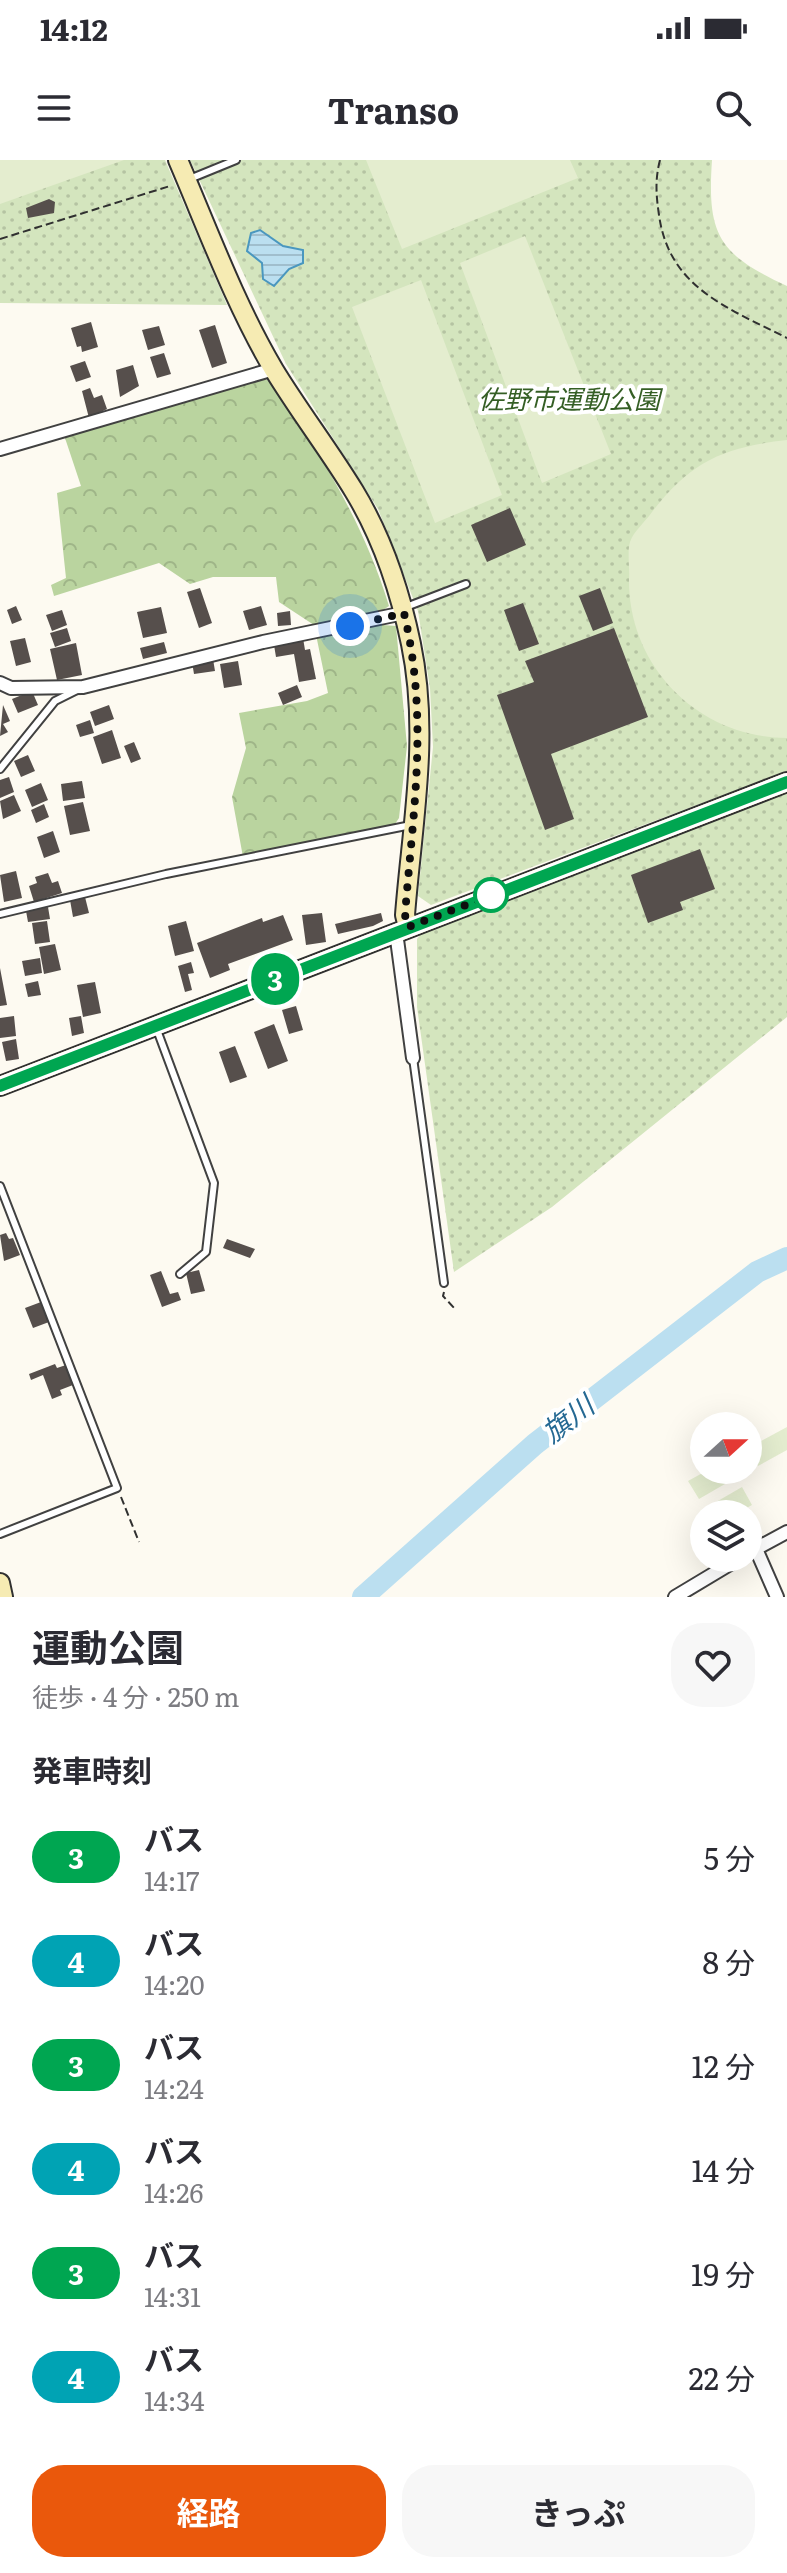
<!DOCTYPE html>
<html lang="ja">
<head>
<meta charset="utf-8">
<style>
  :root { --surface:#fff; --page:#f7f7f7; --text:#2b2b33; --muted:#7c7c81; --accent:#ea580c }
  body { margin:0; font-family:Literata,"Noto Sans JP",serif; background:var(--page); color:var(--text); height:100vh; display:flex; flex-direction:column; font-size:30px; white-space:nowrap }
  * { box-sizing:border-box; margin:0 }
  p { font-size:26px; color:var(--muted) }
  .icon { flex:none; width:44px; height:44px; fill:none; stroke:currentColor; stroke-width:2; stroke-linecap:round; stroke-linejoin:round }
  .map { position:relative; height:1437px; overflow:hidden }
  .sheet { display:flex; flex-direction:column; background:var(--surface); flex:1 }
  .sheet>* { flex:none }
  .badge { padding:0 16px; border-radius:26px; font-size:28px; line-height:52px }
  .needle { width:52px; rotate:69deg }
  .tools { position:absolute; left:690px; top:1252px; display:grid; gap:16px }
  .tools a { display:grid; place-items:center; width:72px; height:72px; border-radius:50%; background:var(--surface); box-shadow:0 8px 32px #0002; font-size:40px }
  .you { position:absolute; width:40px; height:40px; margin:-20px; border:6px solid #fff; border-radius:50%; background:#1a73e8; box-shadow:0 0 0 12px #1a73e833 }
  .map>.badge { position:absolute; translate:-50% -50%; box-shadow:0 0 0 4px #fff }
  h2 { padding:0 32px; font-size:30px; line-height:72px }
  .round { display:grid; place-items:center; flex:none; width:84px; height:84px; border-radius:32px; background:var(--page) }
  .headline { display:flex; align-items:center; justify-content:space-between; height:136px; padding:0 32px }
  h1 { font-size:38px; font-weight:700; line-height:60px }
  .primary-button { display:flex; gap:16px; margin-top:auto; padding:16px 32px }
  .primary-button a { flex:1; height:92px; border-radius:32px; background:var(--accent); color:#fff; font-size:32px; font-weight:700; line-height:92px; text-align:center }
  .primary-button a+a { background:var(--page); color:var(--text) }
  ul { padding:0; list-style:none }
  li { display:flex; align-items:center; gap:24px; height:104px; padding:0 32px }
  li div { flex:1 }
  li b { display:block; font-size:30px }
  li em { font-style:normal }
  li .badge { min-width:88px; font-weight:700; text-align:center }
  .status { display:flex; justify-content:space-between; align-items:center; height:56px; padding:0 40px; background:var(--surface); direction:ltr }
  .status svg { height:22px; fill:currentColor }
  header { display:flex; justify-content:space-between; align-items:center; height:104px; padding:0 32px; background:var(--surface); font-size:36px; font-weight:700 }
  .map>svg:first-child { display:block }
</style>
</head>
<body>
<div class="status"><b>14:12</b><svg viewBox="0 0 49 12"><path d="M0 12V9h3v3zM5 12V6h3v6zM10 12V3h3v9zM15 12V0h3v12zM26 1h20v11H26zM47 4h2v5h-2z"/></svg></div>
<header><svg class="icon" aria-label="menu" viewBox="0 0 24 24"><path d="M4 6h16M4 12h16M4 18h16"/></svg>Transo<svg class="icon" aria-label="search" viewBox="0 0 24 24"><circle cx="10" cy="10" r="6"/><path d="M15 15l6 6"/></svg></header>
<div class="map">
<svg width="787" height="1437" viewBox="0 0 787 1437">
  <defs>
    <pattern id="forest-crowns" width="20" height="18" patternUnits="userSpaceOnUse" patternTransform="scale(2)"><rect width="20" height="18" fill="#bad49f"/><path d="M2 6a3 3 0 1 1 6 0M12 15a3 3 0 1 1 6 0" fill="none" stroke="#9fb588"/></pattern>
    <pattern id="park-dots" width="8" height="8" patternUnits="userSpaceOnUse" patternTransform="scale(2)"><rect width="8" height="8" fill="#d4e5be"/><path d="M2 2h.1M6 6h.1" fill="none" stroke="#b5c3a2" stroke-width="1.8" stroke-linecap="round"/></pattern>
    <pattern id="water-rules" width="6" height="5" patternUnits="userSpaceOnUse" patternTransform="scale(2)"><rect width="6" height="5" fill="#bbdff0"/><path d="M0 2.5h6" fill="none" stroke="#a0becd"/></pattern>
  </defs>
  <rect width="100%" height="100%" fill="#fdfaf1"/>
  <!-- forest -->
  <path fill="url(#forest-crowns)" d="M261,219L272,221C321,297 362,358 389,446L380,452L383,465L396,466L407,586L399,658L395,664L243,697L232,637L246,588L239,553L307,541L328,533L314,465L279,442L276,417H213L190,424L159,403L54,436L51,425L66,418L57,333L81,326L64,275Z"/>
  <!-- park -->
  <path fill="url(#park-dots)" d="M0,0H165L227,145L0,143Z
    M190,0H712C707,75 718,94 787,126V611L431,745L418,736L433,587L430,528L418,451L378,349L286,204Z
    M787,629V857L552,1047L454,1112L417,847V779L424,770Z"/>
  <!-- pitch -->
  <path fill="#e4edcf" d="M0,0H124L0,44Z
    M366,0H570L578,18L402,89Z
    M525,76L611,294L542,323L460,103Z
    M421,120L502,335L435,363L352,147Z
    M787,280V578C699,578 628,507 629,419C630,408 627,392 630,382C633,372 646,361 652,352C691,301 724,287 787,280Z
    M787,1267V1290L758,1306L748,1288Z
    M708,1310H733L737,1317L699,1339L688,1321Z
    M742,1327L752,1345L736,1354H707L704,1349Z"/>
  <!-- water -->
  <path fill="url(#water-rules)" stroke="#4a97bf" stroke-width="2" d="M260,70L283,86L303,90V103L289,109L274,126L263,119L262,103L247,91L251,73Z"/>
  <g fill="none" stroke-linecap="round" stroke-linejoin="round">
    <!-- river -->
    <path stroke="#bbdff0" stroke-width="22" d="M363,1437L535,1284L757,1112L787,1098"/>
  </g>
  <!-- building -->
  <path fill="#564f4c" d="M49,39L55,42L54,53L28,58L26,48Z
    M91,162L98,187L82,192L81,186L77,187L71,168Z
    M215,165L227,203L212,208L199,170Z
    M159,166L165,185L148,190L142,170Z
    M164,193L171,214L157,218L150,197Z
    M85,201L91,217L76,222L70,206Z
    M133,205L139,226L120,237L116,210Z
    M90,228L94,238L102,235L107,249L89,258L82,231Z
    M510,348L526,385L487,402L471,365Z
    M200,428L212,463L199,468L187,432Z
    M600,428L613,463L593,471L579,436Z
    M523,443L539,484L519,491L504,450Z
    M16,446L22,460L12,464L7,450Z
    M261,446L267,465L249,470L243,451Z
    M161,447L167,473L143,478L137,452Z
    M62,450L67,465L52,471L46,455Z
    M290,451L291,465L278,466L277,453Z
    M67,468L71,481L55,487L50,473Z
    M614,468L648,557L551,594L574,659L545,670L497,535L534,522L525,501Z
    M25,478L31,502L16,506L10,481Z
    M303,478L305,490L310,489L316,519L299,522L294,494L276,497L274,485Z
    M164,482L167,493L143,499L140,488Z
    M76,483L82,515L57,520L50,489Z
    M213,499L215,511L194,514L192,502Z
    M238,501L242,525L224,528L220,504Z
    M297,525L302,537L283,545L278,533Z
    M32,531L38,545L18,553L12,539Z
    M3,545L10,561L3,564L8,572L0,576Z
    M109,545L114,559L95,566L90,552Z
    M90,560L94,573L80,577L76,565Z
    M112,570L121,598L102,604L93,577Z
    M134,582L141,599L131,603L124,586Z
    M28,595L35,611L21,617L14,601Z
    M9,617L14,632L0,638V620Z
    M82,621L85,638L63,641L61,624Z
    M41,623L48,640L32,647L25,630Z
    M14,635L21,651L3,659L0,641Z
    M83,642L90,671L70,675L64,646Z
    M44,644L49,657L36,663L31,650Z
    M53,671L60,692L44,698L37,677Z
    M700,689L715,729L680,742L683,750L648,763L631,715Z
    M16,711L22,738L4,742L0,715Z
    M48,713L52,723L58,721L62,733L34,742L29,726L37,723L35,717Z
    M85,737L89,753L73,757L70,740Z
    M48,747L50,759L28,762L26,751Z
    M322,753L326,782L306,785L302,755Z
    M381,753L383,761L373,766L338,774L335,764Z
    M283,755L293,780L228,804L230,810L210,818L197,783L262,758L263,762Z
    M47,761L50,782L35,784L32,763Z
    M186,761L194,791L175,796L168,766Z
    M55,784L61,810L44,814L39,787Z
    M40,798L42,813L25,816L22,801Z
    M191,802L194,813L188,814L192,830L185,832L178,806Z
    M0,808L7,845L0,846Z
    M38,821L41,835L28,837L25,824Z
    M95,822L101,853L83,857L77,825Z
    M296,846L303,870L289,874L282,850Z
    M14,856L16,876L0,878V858Z
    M81,856L84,873L72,876L69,858Z
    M274,864L288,901L268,909L254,872Z
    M16,879L19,899L6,901L2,882Z
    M235,886L247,917L230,923L219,892Z
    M6,1073L9,1079L13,1078L20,1095L4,1101L0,1075Z
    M227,1079L255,1089L250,1098L223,1088Z
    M199,1110L205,1131L191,1134L186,1113Z
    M161,1111L170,1134L178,1132L181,1140L162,1147L150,1115Z
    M41,1142L49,1162L33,1168L25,1148Z
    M55,1204L57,1208L66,1205L73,1225L60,1230L62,1235L52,1239L43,1215L31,1220L29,1214Z"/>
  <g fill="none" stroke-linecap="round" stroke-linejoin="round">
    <!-- lane casing -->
    <g stroke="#414141" stroke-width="10">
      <path id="lane" d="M187,20L236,0
        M406,447L466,424
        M0,609L55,541L77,530
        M0,754L166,714L411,665
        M157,870L214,1023L206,1092L180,1114
        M413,898L444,1123
        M0,1026L117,1328L0,1374"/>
    </g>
    <!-- street casing -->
    <g stroke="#414141" stroke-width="16">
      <path id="street" d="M0,289L274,209
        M0,523L11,528L83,527L263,482L404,453
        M396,772L413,898
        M756,1389L777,1437
        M748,1393L787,1372
        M675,1437L740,1398"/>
    </g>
    <!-- secondary casing -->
    <g stroke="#303030" stroke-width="22">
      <path id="secondary" d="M178,0C208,70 235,144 274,210C299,251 329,290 354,331C382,377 400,431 411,484C430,575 412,665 405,755L408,767
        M0,926L787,622
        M0,1423L3,1437"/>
    </g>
    <!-- path -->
    <path stroke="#303030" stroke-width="2" stroke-dasharray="8 4" stroke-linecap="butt" d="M660,0C655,19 656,35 659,55C669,128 728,148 787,178
      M0,79L170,26
      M444,1132L443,1136L455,1149
      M121,1337L139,1382"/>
    <!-- lane -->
    <use href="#lane" stroke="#fff" stroke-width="6"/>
    <!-- street -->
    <use href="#street" stroke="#fff" stroke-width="12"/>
    <!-- secondary -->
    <use href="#secondary" stroke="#f6ebb3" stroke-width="18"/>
  </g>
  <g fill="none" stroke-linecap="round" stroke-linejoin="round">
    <!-- line casing -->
    <g stroke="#fff" stroke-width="18">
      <path id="line" d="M0,926L787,622"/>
    </g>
    <!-- line -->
    <use href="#line" stroke="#00a651" stroke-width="12"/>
    <!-- walk -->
    <path stroke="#0e0e0e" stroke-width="8" stroke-dasharray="0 14.4" d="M350,466L404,453C429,559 413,650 405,755L408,767L495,734L491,735"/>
  </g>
  <!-- markers -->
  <circle fill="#fff" stroke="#00a651" stroke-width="4" cx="491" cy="735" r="16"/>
  <g text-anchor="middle" stroke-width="8" stroke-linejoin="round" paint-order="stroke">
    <!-- park labels -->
    <g font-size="26" font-style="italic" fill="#355f25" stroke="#fff">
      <text x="569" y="249">佐野市運動公園</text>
    </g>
    <!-- water labels -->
    <g font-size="28" font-style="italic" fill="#256993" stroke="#fff">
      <text transform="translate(568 1259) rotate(-38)" y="10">旗川</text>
    </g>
  </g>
</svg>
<div class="tools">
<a><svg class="needle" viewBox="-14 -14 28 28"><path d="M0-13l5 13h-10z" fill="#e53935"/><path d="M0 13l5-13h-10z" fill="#7c7c81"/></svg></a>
<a><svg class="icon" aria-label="layers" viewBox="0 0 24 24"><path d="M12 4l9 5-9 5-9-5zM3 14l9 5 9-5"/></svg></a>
</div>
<div class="you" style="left:350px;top:466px"></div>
<b class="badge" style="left:275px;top:819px;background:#00a651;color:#fff">3</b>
</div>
<section class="sheet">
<div class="headline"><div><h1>運動公園</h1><p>徒歩 · 4 分 · 250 m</p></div><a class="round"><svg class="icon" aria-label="heart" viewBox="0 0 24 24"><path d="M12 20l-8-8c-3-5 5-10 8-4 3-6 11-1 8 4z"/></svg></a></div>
<h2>発車時刻</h2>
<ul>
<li><span class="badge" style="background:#00a651;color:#fff">3</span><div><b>バス</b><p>14:17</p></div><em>5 分</em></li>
<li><span class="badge" style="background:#00a3b4;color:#fff">4</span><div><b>バス</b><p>14:20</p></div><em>8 分</em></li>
<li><span class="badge" style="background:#00a651;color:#fff">3</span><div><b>バス</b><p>14:24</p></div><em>12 分</em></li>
<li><span class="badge" style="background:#00a3b4;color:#fff">4</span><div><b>バス</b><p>14:26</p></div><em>14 分</em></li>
<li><span class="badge" style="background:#00a651;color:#fff">3</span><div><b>バス</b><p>14:31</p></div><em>19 分</em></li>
<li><span class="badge" style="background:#00a3b4;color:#fff">4</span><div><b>バス</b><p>14:34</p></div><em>22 分</em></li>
</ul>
<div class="primary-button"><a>経路</a><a>きっぷ</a></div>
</section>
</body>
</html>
